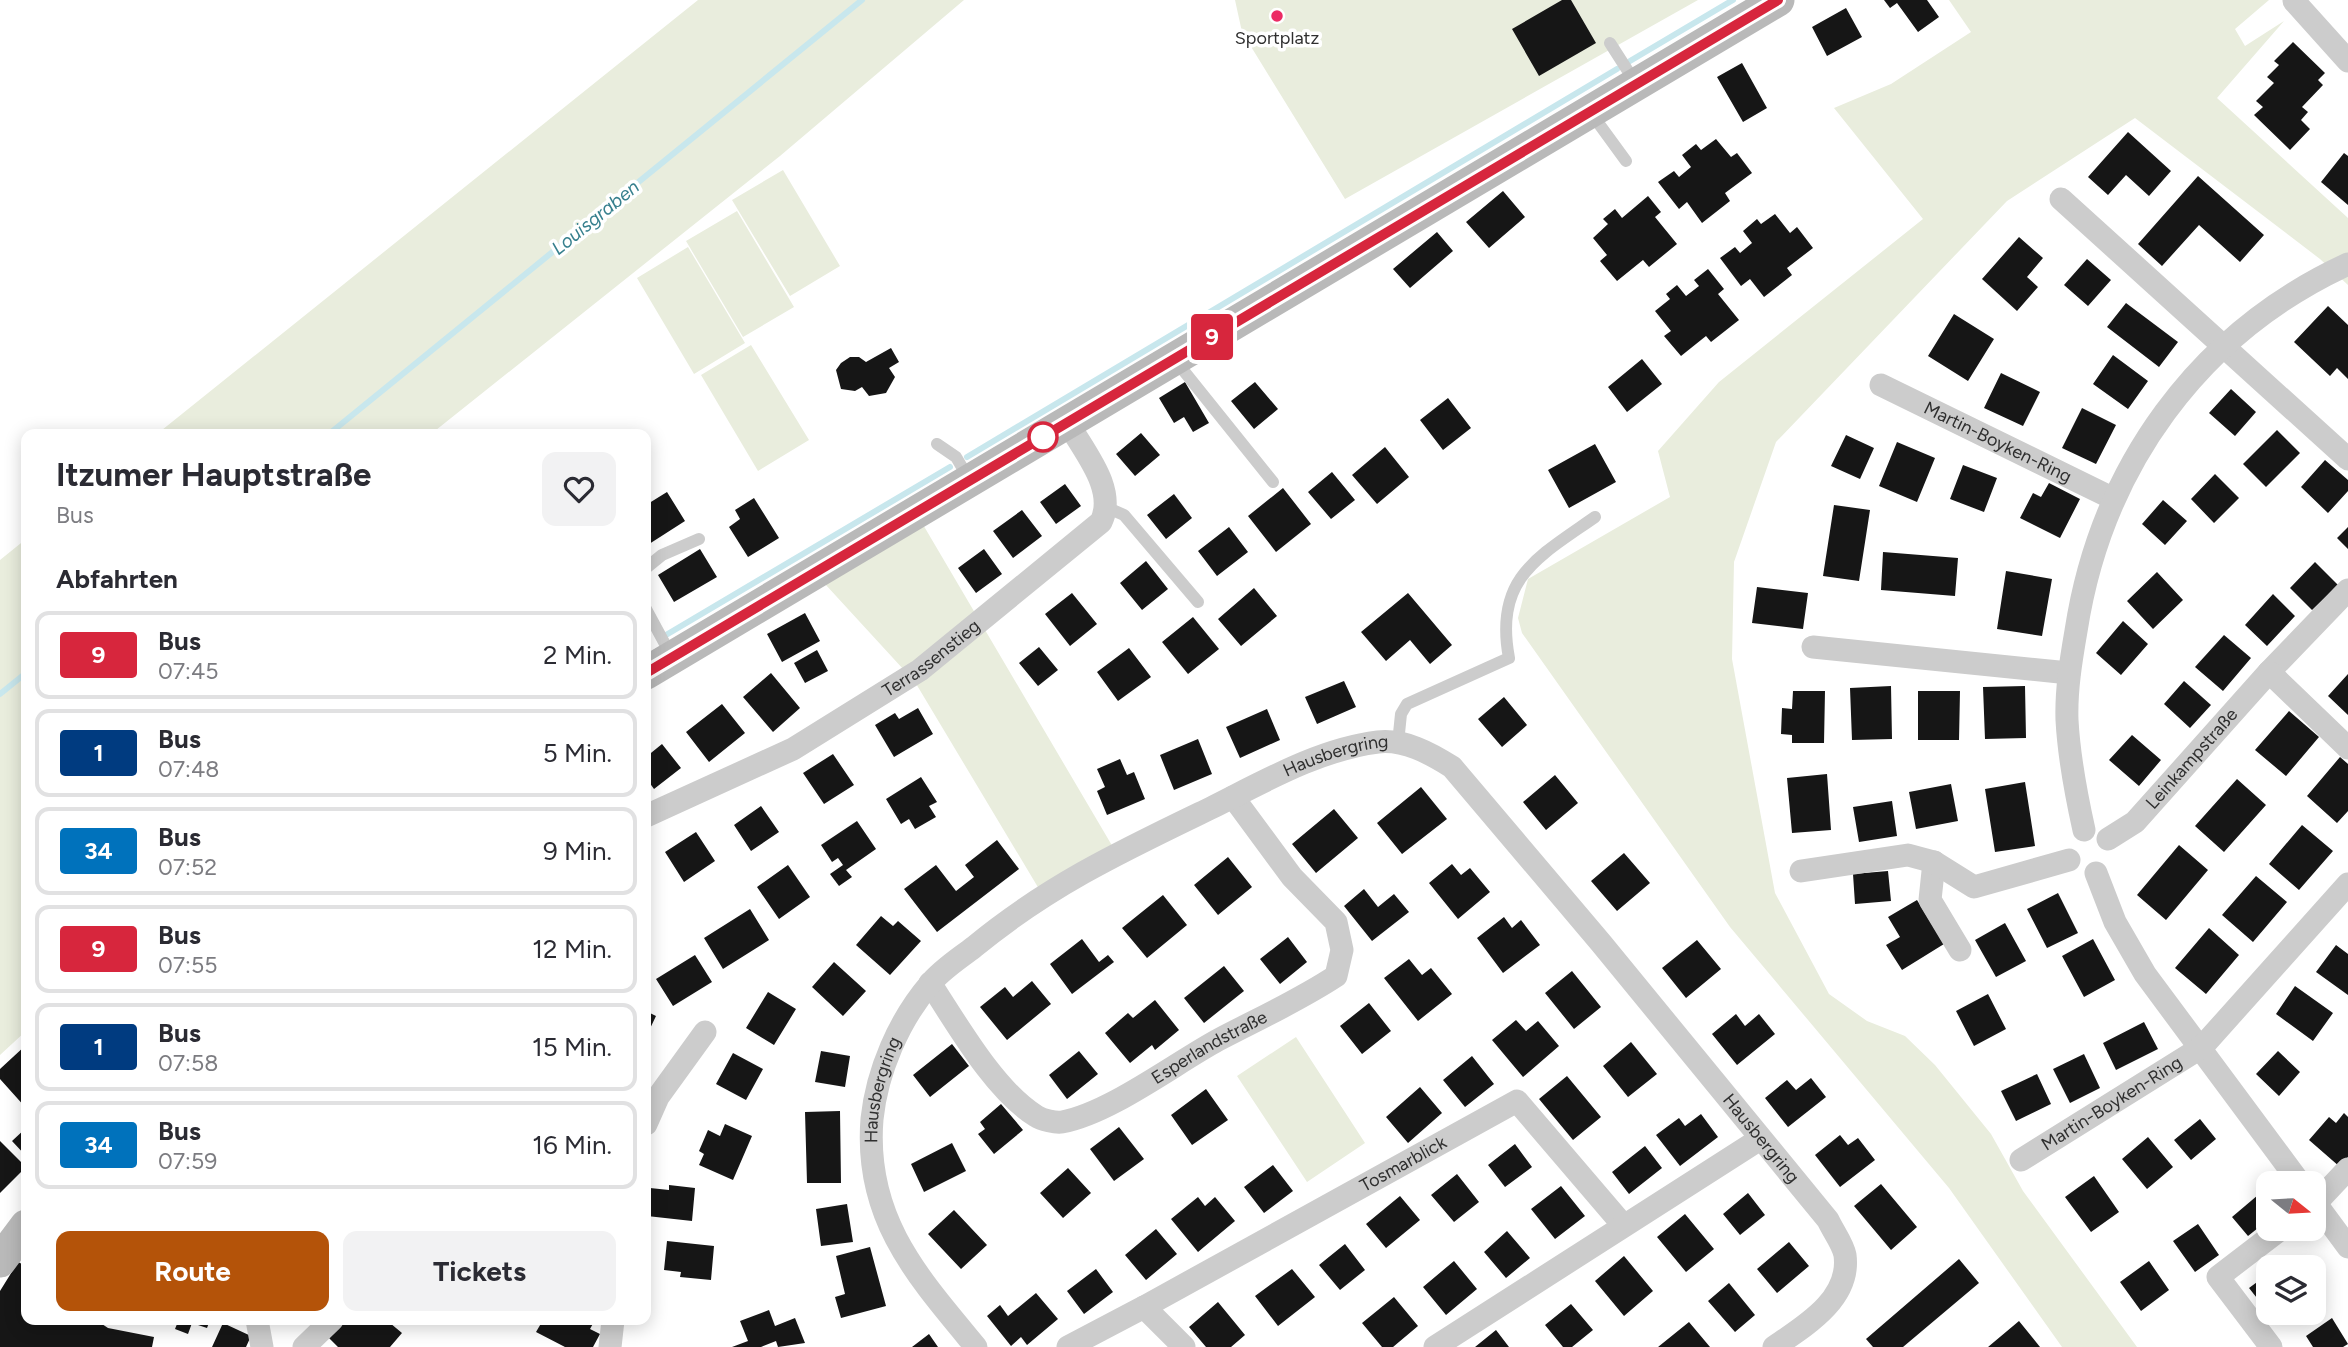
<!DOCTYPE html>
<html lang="de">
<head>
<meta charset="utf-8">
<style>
  :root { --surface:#fff; --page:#f2f2f3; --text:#2b2b33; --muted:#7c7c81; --line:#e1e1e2; --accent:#b45309 }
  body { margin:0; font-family:Figtree,sans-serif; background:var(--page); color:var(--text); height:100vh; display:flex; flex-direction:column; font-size:26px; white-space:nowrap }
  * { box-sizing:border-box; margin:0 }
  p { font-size:23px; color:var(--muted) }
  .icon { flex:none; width:38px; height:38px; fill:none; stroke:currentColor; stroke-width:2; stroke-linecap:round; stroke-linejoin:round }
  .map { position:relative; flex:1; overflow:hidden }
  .drawer { position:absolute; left:21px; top:429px; width:630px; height:896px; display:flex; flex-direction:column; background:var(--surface); border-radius:14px; box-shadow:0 4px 18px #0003 }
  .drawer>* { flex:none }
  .badge { padding:0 14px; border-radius:5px; font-size:24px; line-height:46px }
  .needle { width:46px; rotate:108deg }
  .fabs { position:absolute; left:2256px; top:1171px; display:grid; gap:14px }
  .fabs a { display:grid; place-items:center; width:70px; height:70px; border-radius:14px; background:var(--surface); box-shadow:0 4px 18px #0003; font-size:35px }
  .map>.badge { position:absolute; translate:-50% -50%; box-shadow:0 0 0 4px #fff }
  h2 { padding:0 35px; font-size:26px; line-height:63px }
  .round { display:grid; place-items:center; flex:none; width:74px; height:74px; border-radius:14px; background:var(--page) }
  .overview { display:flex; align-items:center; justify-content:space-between; height:119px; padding:0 35px }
  h1 { font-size:33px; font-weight:700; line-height:52px }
  .cta { display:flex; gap:14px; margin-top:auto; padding:14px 35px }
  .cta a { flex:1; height:80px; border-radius:14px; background:var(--accent); color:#fff; font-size:28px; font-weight:700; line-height:80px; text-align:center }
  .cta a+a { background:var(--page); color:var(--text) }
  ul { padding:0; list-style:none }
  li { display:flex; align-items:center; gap:21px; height:88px; margin:0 14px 10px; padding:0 21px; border:4px solid var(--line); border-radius:14px }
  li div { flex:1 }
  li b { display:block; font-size:26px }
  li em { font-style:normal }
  li .badge { min-width:77px; font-weight:700; text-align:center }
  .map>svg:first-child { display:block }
</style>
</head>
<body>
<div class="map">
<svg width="2348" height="1347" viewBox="0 0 2348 1347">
  <rect width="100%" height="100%" fill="#fff"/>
  <!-- green -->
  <path fill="#e9eddd" d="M698,0H964L780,156L431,434H157Z
    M1235,0H1698L1345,199L1242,32Z
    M1949,0H2269L2235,29L2245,46L2284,21L2217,98L2348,218V285L2320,259L2135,118L2007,201L1776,442L1734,562L1732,659L1775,893L1829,994L1867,1021L1905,1036L1935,1065L1991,1134L2023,1191L2137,1347H2062L1949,1188L1730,927L1522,633L1518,618L1528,579L1670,497L1658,451L1719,382L1923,219L1834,108L1891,84L1971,32Z
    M783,170L840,266L790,296L732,200Z
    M737,211L794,307L743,337L686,241Z
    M688,247L745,343L694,374L637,278Z
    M751,345L809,440L758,471L701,375Z
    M915,511L1117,854L1042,894L915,682L814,572Z
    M26,539V1031L0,1055V560Z
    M1296,1037L1365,1143L1307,1182L1237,1076Z"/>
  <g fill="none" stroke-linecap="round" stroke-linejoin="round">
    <!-- stream -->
    <path stroke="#c8e7ed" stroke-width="6" d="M1630,61L1733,0
      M329,434L862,0
      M967,457L1617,69
      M666,635L950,467
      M0,694L26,673"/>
  </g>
  <!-- building -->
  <path fill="#161616" d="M1562,0H1571L1596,43L1539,76L1512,29Z
    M1884,0H1927L1939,17L1918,32L1897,3L1890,8Z
    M1846,8L1862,37L1827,56L1812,27Z
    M2293,42L2325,73L2318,80L2323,85L2302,107L2308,112L2301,120L2310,129L2290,150L2254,115L2263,107L2256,101L2274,83L2267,77L2279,65L2274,61Z
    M1742,63L1767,108L1743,122L1717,77Z
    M2128,132L2171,171L2149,196L2126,175L2108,195L2088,177Z
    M1716,139L1731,157L1737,153L1752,173L1725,193L1730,201L1702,223L1687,202L1679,209L1658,182L1674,171L1679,177L1691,167L1682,155L1696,144L1701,150Z
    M2344,153L2348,156V205L2321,182Z
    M2198,176L2264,235L2240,262L2199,225L2162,266L2138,244Z
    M1503,191L1525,217L1489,248L1466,222Z
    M1648,196L1661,212L1655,217L1677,244L1649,267L1643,260L1617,281L1600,261L1607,255L1593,238L1608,224L1603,219L1615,209L1622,218Z
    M1775,214L1790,233L1797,227L1813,248L1787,268L1792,275L1764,297L1750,279L1741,286L1720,258L1735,247L1740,253L1752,243L1743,231L1757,219L1761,224Z
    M1437,232L1453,251L1410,288L1393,269Z
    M2019,237L2043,258L2027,277L2038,287L2017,311L1982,279Z
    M2087,259L2111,280L2088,306L2064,285Z
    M1708,269L1724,289L1718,294L1739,320L1711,342L1706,336L1681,356L1664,336L1671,331L1655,311L1670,299L1666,294L1677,285L1686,296L1699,286L1694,280Z
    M2126,303L2178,342L2159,367L2107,327Z
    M2328,306L2348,325V379L2337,368L2330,376L2294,342Z
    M1954,314L1994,339L1968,381L1928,356Z
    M891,348L899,362L889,368L895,377L886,393L869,396L862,387L855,391L841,389L836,370L841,363L850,357H859L866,362Z
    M2113,355L2148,381L2128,409L2093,384Z
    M1642,359L1662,384L1627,412L1608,387Z
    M2001,373L2040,392L2023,426L1984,408Z
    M1185,382L1209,423L1193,432L1184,417L1174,423L1159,398Z
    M1255,382L1278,409L1254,429L1231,401Z
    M2231,389L2256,412L2235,436L2209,413Z
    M1448,398L1471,428L1443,450L1420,420Z
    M2082,408L2116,425L2096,464L2062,448Z
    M2277,430L2300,453L2266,487L2243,464Z
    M1141,433L1160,455L1135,476L1116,454Z
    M1846,435L1874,448L1860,479L1831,466Z
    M1897,442L1935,458L1917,502L1879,486Z
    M1595,444L1616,482L1569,508L1548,470Z
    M1385,447L1409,477L1377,504L1352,475Z
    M2325,460L2348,480V491L2328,513L2301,487Z
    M1963,465L1997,478L1984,512L1950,499Z
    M1332,472L1355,500L1331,519L1308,492Z
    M2215,474L2239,498L2214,523L2191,499Z
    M2049,483L2080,499L2060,538L2020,518L2033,493L2041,497Z
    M1065,484L1081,506L1056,524L1040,502Z
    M1283,488L1311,524L1276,552L1248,516Z
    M667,492L685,521L646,546V505Z
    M1174,494L1192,518L1166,539L1147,515Z
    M754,498L779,538L748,557L729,527L740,519L735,510Z
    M2163,500L2187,521L2165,545L2142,524Z
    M1834,505L1870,510L1859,581L1823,576Z
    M1022,510L1042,536L1013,558L993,531Z
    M1229,527L1248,552L1217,576L1198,551Z
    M2348,527V549L2337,538Z
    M700,549L717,577L674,602L658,575Z
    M984,549L1002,574L976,593L958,568Z
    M1883,552L1958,558L1955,596L1881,590Z
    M1146,561L1168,589L1142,610L1120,583Z
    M2315,562L2338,585L2312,610L2290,588Z
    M2006,571L2052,579L2042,636L1997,629Z
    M2157,572L2183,600L2153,629L2127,601Z
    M1757,587L1808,593L1803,629L1752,623Z
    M1254,588L1277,616L1241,646L1218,619Z
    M1072,593L1097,624L1070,646L1045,614Z
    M1408,593L1452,645L1430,664L1410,640L1386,661L1361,632Z
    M2273,594L2295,616L2267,646L2245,625Z
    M805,613L820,641L782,662L767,634Z
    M1193,617L1219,649L1188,674L1162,642Z
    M2123,621L2148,644L2121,675L2096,653Z
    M2224,635L2251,658L2223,691L2195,667Z
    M1039,647L1058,670L1038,686L1019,663Z
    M1129,648L1151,677L1118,701L1097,672Z
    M817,650L828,671L805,683L794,663Z
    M771,673L800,708L773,732L743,697Z
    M2348,674V715L2328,696Z
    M1344,681L1356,707L1317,724L1305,697Z
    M2184,681L2211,705L2190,728L2164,704Z
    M1891,686L1892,739L1852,740L1850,688Z
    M2025,686L2026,738L1985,739L1983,687Z
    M1793,691H1825L1824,743H1792V735L1781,734L1782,708L1792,709Z
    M1918,691H1960L1959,740H1918Z
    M1504,697L1527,725L1502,747L1478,719Z
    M722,704L745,733L709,762L686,732Z
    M918,708L933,734L894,757L875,725L895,713L899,719Z
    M1267,709L1280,740L1240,758L1226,727Z
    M2289,711L2319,737L2286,776L2255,750Z
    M2132,735L2161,760L2139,786L2109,760Z
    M1198,739L1212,774L1174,790L1160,755Z
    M662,744L681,768L654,789L646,778V757Z
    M833,754L854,785L824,804L803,773Z
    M2340,757L2348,764V811L2337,823L2307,796Z
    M1120,759L1127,775L1134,772L1145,799L1107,815L1097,791L1105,787L1097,769Z
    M1827,774L1831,830L1792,833L1787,778Z
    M1555,775L1578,803L1546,830L1523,802Z
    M921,777L937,802L929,806L936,817L915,829L909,819L901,824L886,799Z
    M2237,779L2266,805L2224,852L2195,826Z
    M2025,782L2035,846L1995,852L1985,789Z
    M1951,784L1958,821L1916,829L1909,792Z
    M1421,787L1447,819L1402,854L1377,823Z
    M1892,801L1897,836L1859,842L1853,807Z
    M761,806L779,832L751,851L734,825Z
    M1334,809L1358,838L1316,873L1292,844Z
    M857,821L876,849L846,870L852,877L839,886L830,874L843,865L838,858L832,862L821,845Z
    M2302,825L2333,851L2299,890L2269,864Z
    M696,832L715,861L684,882L665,852Z
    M997,840L1019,869L937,932L904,889L936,865L956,891L974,877L965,865Z
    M2179,845L2208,870L2166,920L2137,895Z
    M1624,853L1650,883L1617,911L1591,881Z
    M1228,857L1252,887L1218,915L1194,885Z
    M1452,864L1461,875L1470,868L1490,892L1458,919L1429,883Z
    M788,865L810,897L779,919L757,887Z
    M1888,871L1891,901L1855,904L1853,874Z
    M2256,876L2287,902L2253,942L2222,915Z
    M1364,889L1378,907L1394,894L1409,912L1372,941L1344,906Z
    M2058,893L2078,933L2047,948L2027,909Z
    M1163,895L1187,925L1147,958L1122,928Z
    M1917,900L1944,944L1902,970L1886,945L1900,937L1888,917Z
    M750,909L769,940L723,969L704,938Z
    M881,916L893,926L898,921L921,941L890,975L856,945Z
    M1504,917L1512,928L1521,920L1540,945L1503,973L1477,938Z
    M2005,923L2026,961L1996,977L1975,940Z
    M2209,928L2239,955L2206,994L2175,968Z
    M1288,937L1307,962L1280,984L1260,959Z
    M1082,939L1099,962L1108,955L1114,962L1072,994L1050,964Z
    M2093,939L2115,980L2084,997L2062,956Z
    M1697,940L1721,969L1686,998L1662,968Z
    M2336,945L2348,954V995L2316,972Z
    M695,955L712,982L673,1006L656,979Z
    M1409,959L1422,975L1431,968L1452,994L1418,1021L1384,978Z
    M834,962L866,991L843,1016L812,987Z
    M1224,966L1244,991L1204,1023L1184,998Z
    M1572,971L1601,1007L1574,1029L1545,993Z
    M1032,981L1051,1004L1007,1040L980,1007L1005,987L1013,997Z
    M2295,986L2333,1013L2313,1041L2276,1014Z
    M768,992L796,1009L774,1045L746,1028Z
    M1988,994L2006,1029L1974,1046L1956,1011Z
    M1155,1000L1179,1030L1155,1050L1152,1045L1130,1063L1105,1033L1128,1013L1133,1018Z
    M1369,1003L1391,1031L1362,1054L1340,1026Z
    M646,1011L656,1016L646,1037Z
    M1736,1014L1745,1026L1759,1014L1775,1034L1737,1065L1712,1034Z
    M1516,1020L1526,1031L1538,1021L1559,1046L1523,1077L1492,1040Z
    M2144,1022L2158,1049L2116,1070L2103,1043Z
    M1631,1042L1657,1074L1628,1097L1603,1066Z
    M952,1044L969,1066L930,1097L913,1075Z
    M26,1045V1108L0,1079V1069Z
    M821,1051L850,1056L845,1087L815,1082Z
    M1079,1051L1098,1074L1067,1099L1049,1075Z
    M2278,1051L2300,1072L2279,1096L2256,1074Z
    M733,1053L763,1069L746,1100L716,1084Z
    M2084,1054L2100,1088L2070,1103L2053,1069Z
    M1472,1056L1494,1084L1465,1107L1443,1080Z
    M2037,1074L2051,1104L2016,1121L2001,1091Z
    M1567,1076L1601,1117L1573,1140L1539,1099Z
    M1811,1078L1826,1097L1788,1127L1765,1098L1787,1080L1796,1090Z
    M1420,1087L1442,1113L1408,1143L1386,1117Z
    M1206,1089L1228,1120L1192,1145L1171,1115Z
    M1001,1104L1023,1130L994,1154L978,1134L985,1129L980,1122Z
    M840,1111L841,1183H807L805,1112Z
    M2344,1113L2348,1117V1157L2340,1167L2309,1140L2329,1117L2336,1123Z
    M1701,1114L1718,1137L1680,1166L1656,1135L1679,1118L1685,1126Z
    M2200,1119L2216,1139L2191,1160L2174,1140Z
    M725,1124L752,1136L733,1180L699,1165L704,1154L699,1151L708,1130L720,1136Z
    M1119,1127L1144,1159L1114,1181L1090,1149Z
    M26,1128V1156L12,1141Z
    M1840,1135L1848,1145L1858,1138L1875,1160L1840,1187L1815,1155Z
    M2148,1137L2173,1167L2147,1189L2122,1159Z
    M0,1141L26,1167L0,1193Z
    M952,1143L966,1171L924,1192L911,1164Z
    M1515,1144L1532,1167L1505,1187L1488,1165Z
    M1645,1146L1662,1168L1629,1194L1612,1172Z
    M1273,1165L1293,1191L1264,1213L1244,1187Z
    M1068,1168L1091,1193L1063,1218L1040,1193Z
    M1457,1174L1479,1202L1454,1222L1431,1195Z
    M2094,1176L2119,1212L2091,1232L2065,1197Z
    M1881,1184L1917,1227L1891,1250L1854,1206Z
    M669,1185L695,1188L692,1221L647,1216L650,1188L669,1190Z
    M1561,1186L1585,1216L1555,1239L1531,1209Z
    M1748,1193L1765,1215L1740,1235L1723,1214Z
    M2258,1195L2268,1207V1220L2248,1236L2232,1217Z
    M1400,1196L1420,1220L1386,1248L1366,1224Z
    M1198,1197L1205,1206L1215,1197L1235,1221L1198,1252L1171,1219Z
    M847,1204L853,1242L821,1246L816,1209Z
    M954,1210L987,1245L961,1269L928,1234Z
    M1685,1214L1714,1249L1686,1272L1657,1237Z
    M2198,1224L2219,1255L2195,1272L2173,1241Z
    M1156,1229L1177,1254L1146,1280L1125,1255Z
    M1507,1231L1530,1258L1506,1278L1484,1252Z
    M667,1241L714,1246L711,1280L680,1277L681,1272L664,1270Z
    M1789,1242L1809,1266L1777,1293L1757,1269Z
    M1345,1244L1365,1270L1340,1290L1319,1265Z
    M870,1247L886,1306L841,1318L835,1297L845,1294L836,1256Z
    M1624,1256L1653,1291L1624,1316L1595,1281Z
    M1959,1259L1979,1283L1903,1347H1873L1866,1339Z
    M1454,1261L1477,1289L1446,1315L1423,1287Z
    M2149,1261L2169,1290L2141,1311L2120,1282Z
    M18,1262L26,1266V1320H96L108,1328L154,1337L152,1347H0V1291Z
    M1096,1269L1113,1292L1084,1314L1067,1291Z
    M1292,1269L1315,1297L1278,1326L1255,1296Z
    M2268,1274V1312L2249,1288Z
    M1729,1283L1755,1315L1735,1332L1708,1301Z
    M1036,1293L1058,1319L1027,1345L1021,1337L1011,1346L987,1316L1000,1305L1008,1316Z
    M1394,1297L1418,1326L1393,1347H1382L1362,1323Z
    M1218,1302L1245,1335L1231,1347H1206L1189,1327Z
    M1571,1304L1593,1330L1572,1347H1563L1545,1325Z
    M769,1310L775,1326L795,1318L805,1343L778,1347L776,1341L761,1347H732L748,1341L740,1321Z
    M2332,1318L2348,1344L2343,1347H2313L2306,1336Z
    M166,1320H210L207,1328L192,1323L188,1334L175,1329L177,1324Z
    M344,1320H393L390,1323L402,1333L390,1347H338L328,1337Z
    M543,1320H595L590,1329L600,1334L593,1347H565L536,1332Z
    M2019,1321L2040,1347H1988Z
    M1689,1322L1710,1347H1658Z
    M223,1323L251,1336L246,1347H212Z
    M1496,1330L1509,1347H1475Z
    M929,1334L938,1347H912Z"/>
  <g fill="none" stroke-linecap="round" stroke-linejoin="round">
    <!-- lane -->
    <path stroke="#ccc" stroke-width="12" d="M1610,43L1635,82
      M1591,113L1626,161
      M1175,360L1273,482
      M937,444L956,457L969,479
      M1108,508L1124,515L1198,602
      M646,568L662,555L699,539
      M646,609L672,657
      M1398,743L1401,714L1407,704L1509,658C1494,578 1538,557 1595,517"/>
    <!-- street -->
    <g stroke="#ccc" stroke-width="23">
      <path d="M2294,1L2348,61"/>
      <path d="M2061,199L2348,459"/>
      <path id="s1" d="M1881,385L2112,498"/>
      <path d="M1813,647L2069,673"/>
      <path d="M2269,672L2348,590"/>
      <path id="s2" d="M646,816L793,749L920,670L1101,522C1117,489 1084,452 1068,423"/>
      <path d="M2084,830C2076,794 2069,758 2067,720C2066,690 2071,660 2076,631C2101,468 2198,333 2348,264"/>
      <path id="s3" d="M2108,839L2135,822L2269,672L2348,748"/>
      <path d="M1934,862L1930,900L1960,950"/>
      <path d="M1801,871L1908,855L1934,862L1974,887L2069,860"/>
      <path d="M2096,873L2115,922L2145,974L2300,1183"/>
      <path id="s4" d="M930,983C957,1024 994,1090 1036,1116C1042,1120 1056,1123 1062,1122C1110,1113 1174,1064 1218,1040C1258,1019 1298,1001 1336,976L1342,950L1336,922L1292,877L1233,797"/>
      <path d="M646,1124L658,1097L705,1032"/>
      <path id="s5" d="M2021,1160L2202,1047L2348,884"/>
      <path d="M2314,1201L2348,1247"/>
      <path d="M2314,1205L2348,1169"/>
      <path id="s6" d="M1144,1307L1517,1101L1623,1225"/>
      <path d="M257,1320L262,1347"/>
      <path d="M304,1347L332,1320"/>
      <path d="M610,1347L613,1320"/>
      <path id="s7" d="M976,1347C917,1276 864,1218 872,1119C877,1071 899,1020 930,984C941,970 960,958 974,947C1049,885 1124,850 1211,808C1263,782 1320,749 1378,742C1404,739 1430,753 1452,767L1601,943L1828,1220C1833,1231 1843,1244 1845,1255C1851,1299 1805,1326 1774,1347"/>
      <path d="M1068,1347L1144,1307L1184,1347"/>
      <path d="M1435,1347L1760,1139"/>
      <path d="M2271,1347L2218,1277L2282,1228"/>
    </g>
    <!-- secondary -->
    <path stroke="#b9b9b9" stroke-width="33" d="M646,673L1778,0
      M0,1261L26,1226"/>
  </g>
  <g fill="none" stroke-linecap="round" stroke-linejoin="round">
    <!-- line casing -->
    <g stroke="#fff" stroke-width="16">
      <path id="line" d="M646,673L1778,0"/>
    </g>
    <!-- line -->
    <use href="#line" stroke="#d7263d" stroke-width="10"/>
  </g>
  <!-- markers -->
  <circle fill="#ec2b64" stroke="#fff" stroke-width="2.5" cx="1277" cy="16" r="7"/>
  <circle fill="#fff" stroke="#d7263d" stroke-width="3.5" cx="1043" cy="437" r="14"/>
  <g text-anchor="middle" stroke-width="7" stroke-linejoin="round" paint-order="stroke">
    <!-- poi labels -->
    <g font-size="18" fill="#2f2f2f" stroke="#fff">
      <text x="1277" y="44">Sportplatz</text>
    </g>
    <!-- street labels -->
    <g font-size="18" fill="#2f2f2f" stroke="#fff">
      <text dy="6" stroke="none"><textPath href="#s1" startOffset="130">Martin-Boyken-Ring</textPath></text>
      <text dy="6" stroke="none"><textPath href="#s2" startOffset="327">Terrassenstieg</textPath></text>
      <text dy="6" stroke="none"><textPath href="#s3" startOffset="117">Leinkampstraße</textPath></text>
      <text dy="6" stroke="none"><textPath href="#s7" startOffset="877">Hausbergring</textPath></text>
      <text dy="6" stroke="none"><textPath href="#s4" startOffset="364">Esperlandstraße</textPath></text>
      <text dy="6" stroke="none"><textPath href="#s7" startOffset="289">Hausbergring</textPath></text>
      <text dy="6" stroke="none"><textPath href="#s5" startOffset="107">Martin-Boyken-Ring</textPath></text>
      <text dy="6" stroke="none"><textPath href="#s7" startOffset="1484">Hausbergring</textPath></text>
      <text dy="6" stroke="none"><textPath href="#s6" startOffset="296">Tosmarblick</textPath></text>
    </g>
    <!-- water labels -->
    <g font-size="19" font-style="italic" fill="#37808e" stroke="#fff">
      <text transform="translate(595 217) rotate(-39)" y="7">Louisgraben</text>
    </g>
  </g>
</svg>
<div class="fabs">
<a><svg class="needle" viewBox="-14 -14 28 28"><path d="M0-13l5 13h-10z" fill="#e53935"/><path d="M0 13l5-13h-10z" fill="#7c7c81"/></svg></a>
<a><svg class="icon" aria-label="layers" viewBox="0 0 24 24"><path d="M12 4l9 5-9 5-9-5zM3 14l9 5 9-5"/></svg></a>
</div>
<b class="badge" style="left:1212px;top:337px;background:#d7263d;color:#fff">9</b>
<section class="drawer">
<div class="overview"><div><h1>Itzumer Hauptstraße</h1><p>Bus</p></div><a class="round"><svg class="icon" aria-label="heart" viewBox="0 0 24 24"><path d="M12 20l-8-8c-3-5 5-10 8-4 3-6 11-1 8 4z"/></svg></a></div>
<h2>Abfahrten</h2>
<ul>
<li><span class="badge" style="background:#d7263d;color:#fff">9</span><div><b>Bus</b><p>07:45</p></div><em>2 Min.</em></li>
<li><span class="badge" style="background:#003b80;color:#fff">1</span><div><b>Bus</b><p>07:48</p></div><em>5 Min.</em></li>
<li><span class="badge" style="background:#0072bc;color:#fff">34</span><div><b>Bus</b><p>07:52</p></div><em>9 Min.</em></li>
<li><span class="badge" style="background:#d7263d;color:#fff">9</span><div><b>Bus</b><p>07:55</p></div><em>12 Min.</em></li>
<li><span class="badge" style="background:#003b80;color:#fff">1</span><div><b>Bus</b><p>07:58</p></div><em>15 Min.</em></li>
<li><span class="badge" style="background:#0072bc;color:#fff">34</span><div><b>Bus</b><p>07:59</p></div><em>16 Min.</em></li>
</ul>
<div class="cta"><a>Route</a><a>Tickets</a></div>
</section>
</div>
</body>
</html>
